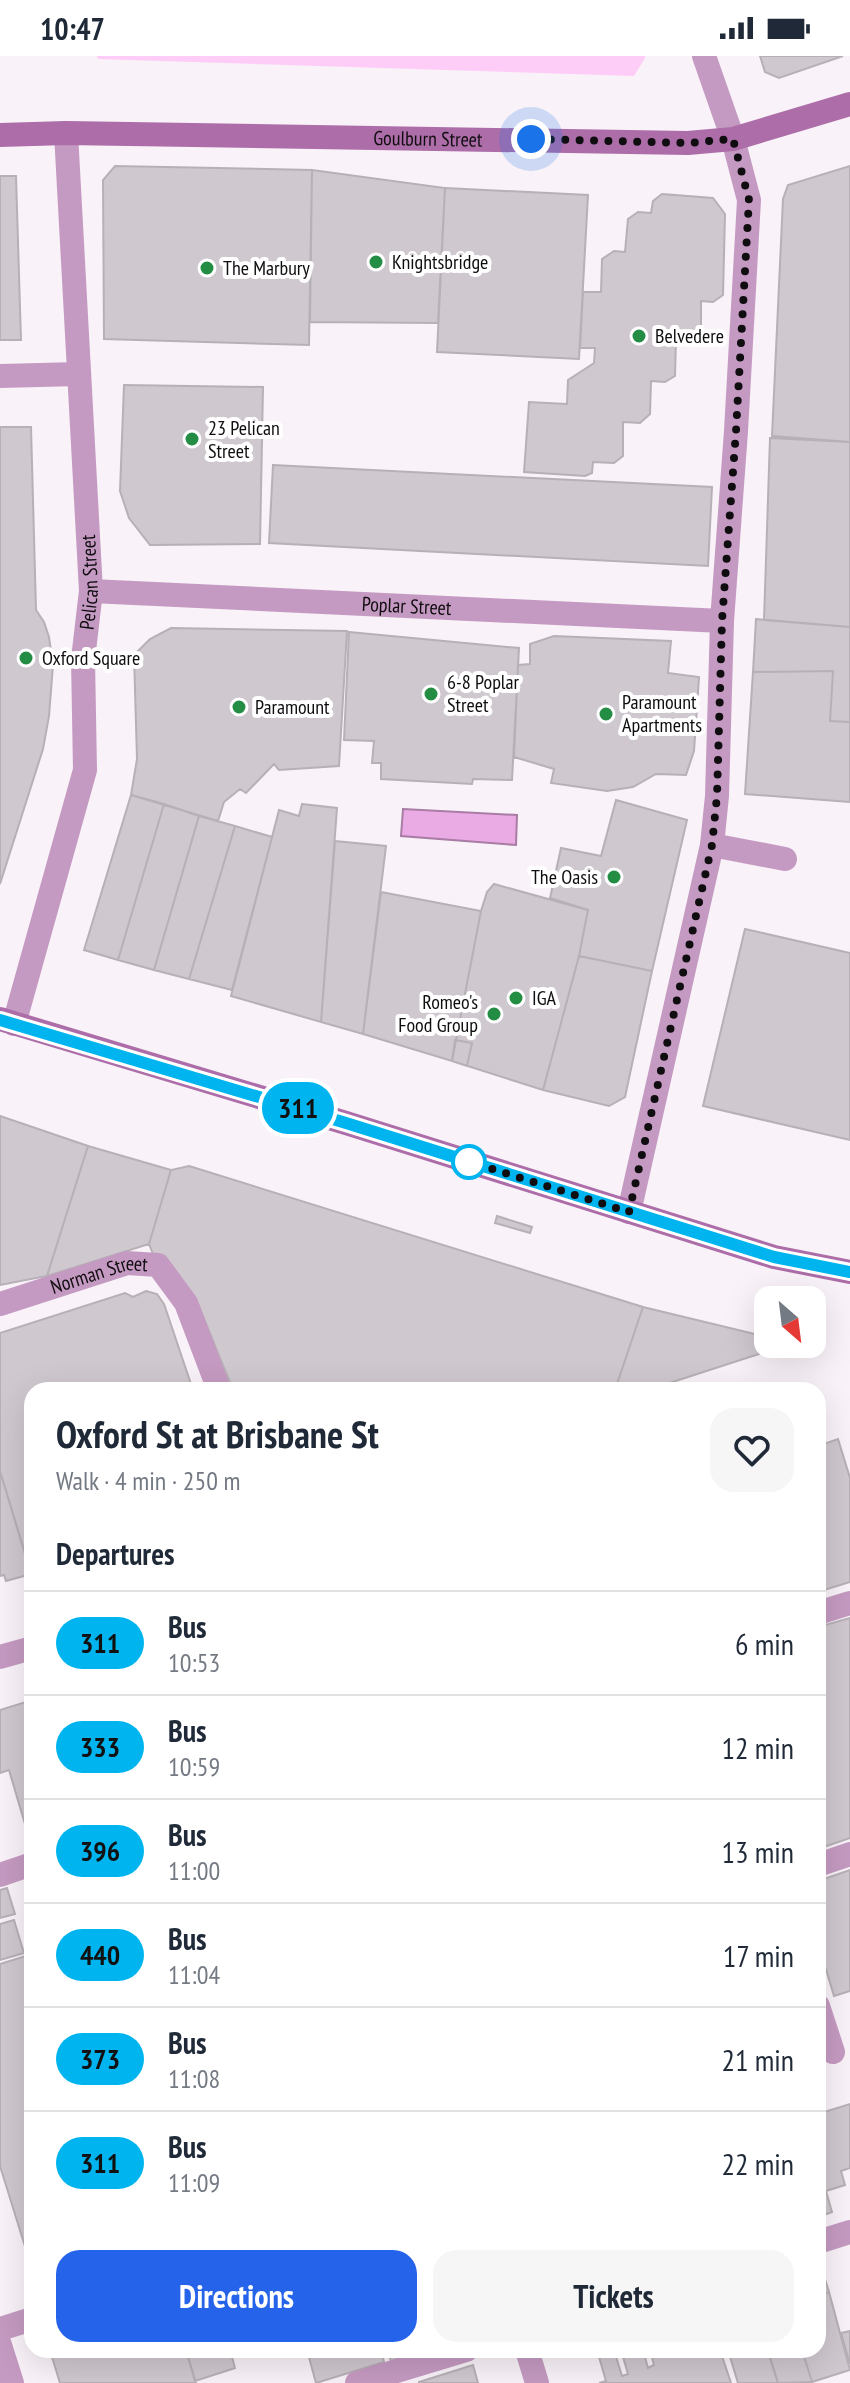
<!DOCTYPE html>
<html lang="en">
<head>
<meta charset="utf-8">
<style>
  :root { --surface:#fff; --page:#f6f6f7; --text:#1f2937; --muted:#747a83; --line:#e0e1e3; --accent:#2563eb }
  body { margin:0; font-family:"PT Sans Narrow",sans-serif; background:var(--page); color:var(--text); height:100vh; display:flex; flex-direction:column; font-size:30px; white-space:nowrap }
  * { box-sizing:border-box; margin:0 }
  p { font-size:26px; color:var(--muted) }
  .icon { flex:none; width:44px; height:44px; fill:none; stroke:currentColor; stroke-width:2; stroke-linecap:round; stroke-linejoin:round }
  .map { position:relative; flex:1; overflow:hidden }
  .drawer { position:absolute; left:24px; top:1326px; width:802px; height:976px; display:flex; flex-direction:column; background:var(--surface); border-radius:24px; box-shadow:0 8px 32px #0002 }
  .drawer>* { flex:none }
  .badge { padding:0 16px; border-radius:26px; font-size:28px; line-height:52px }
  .needle { width:52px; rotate:152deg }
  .tools { position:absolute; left:754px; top:1230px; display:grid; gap:16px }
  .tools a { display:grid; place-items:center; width:72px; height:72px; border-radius:16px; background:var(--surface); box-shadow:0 8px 32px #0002; font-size:40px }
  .you { position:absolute; width:40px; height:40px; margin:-20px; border:6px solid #fff; border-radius:50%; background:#1a73e8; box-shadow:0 0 0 12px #1a73e833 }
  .map>.badge { position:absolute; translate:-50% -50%; box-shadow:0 0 0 4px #fff }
  h2 { padding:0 32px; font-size:30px; line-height:72px }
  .round { display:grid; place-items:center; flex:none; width:84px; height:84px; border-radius:24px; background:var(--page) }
  .overview { display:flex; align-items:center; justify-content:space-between; height:136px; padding:0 32px }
  h1 { font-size:38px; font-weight:600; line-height:60px }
  .cta { display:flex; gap:16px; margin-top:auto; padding:16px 32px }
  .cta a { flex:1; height:92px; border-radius:24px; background:var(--accent); color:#fff; font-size:32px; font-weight:600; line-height:92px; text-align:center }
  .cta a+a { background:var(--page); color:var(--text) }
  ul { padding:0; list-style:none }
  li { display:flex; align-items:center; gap:24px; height:104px; padding:0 32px; border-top:2px solid var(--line) }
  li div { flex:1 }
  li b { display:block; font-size:30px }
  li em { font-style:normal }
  li .badge { min-width:88px; font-weight:700; text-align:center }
  .status { display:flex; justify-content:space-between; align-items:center; height:56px; padding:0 40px; background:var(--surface); direction:ltr }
  .status svg { height:22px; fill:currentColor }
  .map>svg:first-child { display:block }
</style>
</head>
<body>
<div class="status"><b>10:47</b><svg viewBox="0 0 49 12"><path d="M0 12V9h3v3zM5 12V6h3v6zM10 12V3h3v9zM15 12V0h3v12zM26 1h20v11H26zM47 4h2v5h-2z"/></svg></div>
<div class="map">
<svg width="850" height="2327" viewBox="0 0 850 2327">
  <rect width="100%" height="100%" fill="#f9f2f8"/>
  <!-- green -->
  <path fill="#fdcdf8" d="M97,0H645V2L634,20L98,3Z"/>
  <!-- water -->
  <path fill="#eaabe5" stroke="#a97ca5" stroke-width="2" d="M403,753L517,759L516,789L401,780Z"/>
  <!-- building -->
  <path fill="#cfc8cf" stroke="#b7b0b6" stroke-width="2" d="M760,0H843L779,22L765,16Z
    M115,110L312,114L309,289L104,283L103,124Z
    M850,110V386L772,380L783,143L788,129Z
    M312,114L445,132L438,267L310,266Z
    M0,120H16L21,284H0Z
    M445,132L588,139L579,303L437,296Z
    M662,138L713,142L725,158L723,239L713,246L701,245V279L690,284L676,282L675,320L665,326L651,325L650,358L640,367L623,366V400L614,407L593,406L592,417L585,420L524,416L529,346L567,348L568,324L594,307L595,292H580L583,236H601L602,203L614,195L625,196L628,163L638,156L651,157L653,145Z
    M124,329L263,331L260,488L150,489L129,462L120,435Z
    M0,371H31L36,554L44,566L49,581L53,609L49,660L43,693L0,828Z
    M770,382L850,386V571L764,564Z
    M273,409L712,431L708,510L269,487Z
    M756,563L850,571V666L830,665L833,615L753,616Z
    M171,572L347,575L339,710L279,714L274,708L246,737L240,733L224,746L218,765L131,739L137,703L134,599L150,583Z
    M349,576L519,592L512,724L473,723L472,728L381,723V707H372L374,685L344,684Z
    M554,580L671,585L668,617L699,621L694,695L686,719L656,718L633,731L607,735L551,727L554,713L514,701L518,609L530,608V588Z
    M833,615L830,665L850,666V746L745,738L753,616Z
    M131,739L164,748L118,904L84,894Z
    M616,744L687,764L652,915L579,900L588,854L550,842L561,792L601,800Z
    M164,748L199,760L154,914L118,904Z
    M302,748L337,752L321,966L231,940L279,754L299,760Z
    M199,760L235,770L189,923L154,914Z
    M235,770L272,781L232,934L189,923Z
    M335,785L386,790L363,978L321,966Z
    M494,828L588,854L579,900L543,1034L452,1005L481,855L487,836Z
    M381,836L481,855L452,1005L363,978Z
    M745,873L850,897V1084L703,1050Z
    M579,900L652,915L625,1041L609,1050L543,1034Z
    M455,984L472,987L467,1010L452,1005Z
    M0,1060L88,1090L47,1220L0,1229Z
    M88,1090L171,1114L149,1188L47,1220Z
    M189,1110L643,1251L615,1334H233L196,1243L155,1203L149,1188L171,1114Z
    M497,1160L532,1171L530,1177L495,1167Z
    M146,1235L157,1238L164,1248L193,1334H32V1520L0,1415V1277L125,1237L133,1241Z
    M643,1251L759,1279V1298L648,1334H615Z
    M838,1383L850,1422V1526L818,1536V1390Z
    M0,1415L31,1518L6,1525L4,1519L0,1520Z
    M850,1562V1782L818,1793V1571Z
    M32,1644V1709L30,1710L32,1717V1766L25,1768L9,1714L0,1717V1654Z
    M850,1814V1935L834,1940L818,1887V1825Z
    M7,1832L15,1858L0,1862V1834Z
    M14,1864L24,1897L0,1904V1868Z
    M32,1898V2213L0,2110V1908Z
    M850,2048V2112L841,2115L845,2129L826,2135L832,2156L818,2161V2058Z
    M818,2200L829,2236L818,2239Z
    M829,2236L850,2314L812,2326L802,2294H818V2239Z
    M850,2275V2308L841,2277Z
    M54,2294H186L196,2327H60L52,2301Z
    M186,2294H254L232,2301L235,2312L195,2325Z
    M307,2294H381L384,2306L316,2327Z
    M387,2294H424L391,2305Z
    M597,2294H614L622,2320L628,2318L621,2294H643L648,2312L654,2309L650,2294H720L731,2327H599L606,2325Z
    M728,2294H768L778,2327H738Z
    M774,2294H802L812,2326L778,2327L768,2296Z
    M473,2309L478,2327H419V2326Z"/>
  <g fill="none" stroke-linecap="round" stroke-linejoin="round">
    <!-- lane -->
    <g stroke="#c59ac2" stroke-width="24">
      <path d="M712,789L785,803"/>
      <path id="s1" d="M0,1248L127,1207L158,1209L186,1247L219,1334"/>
      <path d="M818,1557L850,1547"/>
      <path d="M818,1809L850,1798"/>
      <path d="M0,1819L32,1808"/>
      <path d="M818,2186L850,2176"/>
      <path d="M357,2327L466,2294"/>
    </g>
    <!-- street -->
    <g stroke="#c59ac2" stroke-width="24">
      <path d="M0,320L79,318"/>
      <path id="s2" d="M91,535L722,565"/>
      <path id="s3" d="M14,968L85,714L83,603L91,535L66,77"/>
      <path d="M629,1156L712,789L717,740L722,565L736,375L749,144L733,83L704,0"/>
      <path d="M0,1601L32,1592"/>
      <path d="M818,1950L833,1996"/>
      <path d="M0,2273L32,2263"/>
      <path d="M0,2289L12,2327"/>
      <path d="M527,2294L537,2327"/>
    </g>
    <!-- secondary -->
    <g stroke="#ac6da8" stroke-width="24">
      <path id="s4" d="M0,79L66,77L688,87L733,83L850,48"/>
      <path d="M0,963L346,1067L774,1201L850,1216"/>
    </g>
  </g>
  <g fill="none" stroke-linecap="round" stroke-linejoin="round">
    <!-- line casing -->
    <g stroke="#fff" stroke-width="18">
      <path id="line" d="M0,964L346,1067L774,1201L850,1216"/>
    </g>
    <!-- line -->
    <use href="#line" stroke="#00b5ef" stroke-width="12"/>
    <!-- walk -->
    <path stroke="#100d10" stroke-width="8" stroke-dasharray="0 14.4" d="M469,1106L467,1105L629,1156L712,789L717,740L722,565L736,375L749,144L733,83L688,87L531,83"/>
  </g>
  <!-- markers -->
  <g fill="#238d44" stroke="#fff" stroke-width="3">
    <circle cx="376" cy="206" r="8"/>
    <circle cx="207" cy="212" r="8"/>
    <circle cx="639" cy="280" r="8"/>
    <circle cx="192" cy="383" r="8"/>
    <circle cx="26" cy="602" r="8"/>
    <circle cx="431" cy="638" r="8"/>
    <circle cx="239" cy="651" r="8"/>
    <circle cx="606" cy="658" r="8"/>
    <circle cx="614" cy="821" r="8"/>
    <circle cx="516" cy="942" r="8"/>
    <circle cx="494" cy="958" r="8"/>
  </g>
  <circle fill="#fff" stroke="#00b5ef" stroke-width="4" cx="469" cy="1106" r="16"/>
  <g text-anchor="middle" stroke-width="8" stroke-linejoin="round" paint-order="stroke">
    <!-- street labels -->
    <g font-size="20" fill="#100d10" stroke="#fff">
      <text dy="7" stroke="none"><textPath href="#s4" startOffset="428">Goulburn Street</textPath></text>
      <text dy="7" stroke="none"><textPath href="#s3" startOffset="452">Pelican Street</textPath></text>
      <text dy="7" stroke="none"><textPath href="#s2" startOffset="316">Poplar Street</textPath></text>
      <text dy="7" stroke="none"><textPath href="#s1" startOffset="104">Norman Street</textPath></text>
    </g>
    <!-- poi labels -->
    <g font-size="20" fill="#100d10" stroke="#fff" text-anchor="start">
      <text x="392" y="213">Knightsbridge</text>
      <text x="223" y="219">The Marbury</text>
      <text x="655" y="287">Belvedere</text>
      <text x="208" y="379">23 Pelican<tspan x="208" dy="23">Street</tspan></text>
      <text x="42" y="609">Oxford Square</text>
      <text x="447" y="633">6-8 Poplar<tspan x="447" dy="23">Street</tspan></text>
      <text x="622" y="653">Paramount<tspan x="622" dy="23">Apartments</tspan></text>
      <text x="255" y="658">Paramount</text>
      <text x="598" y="828" text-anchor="end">The Oasis</text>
      <text x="532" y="949">IGA</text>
      <text x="478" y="953" text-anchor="end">Romeo's<tspan x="478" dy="23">Food Group</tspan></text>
    </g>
  </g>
</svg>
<div class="tools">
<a><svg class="needle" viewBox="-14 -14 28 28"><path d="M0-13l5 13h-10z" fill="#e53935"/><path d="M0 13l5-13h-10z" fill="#747a83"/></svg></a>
</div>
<div class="you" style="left:531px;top:83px"></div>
<b class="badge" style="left:298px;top:1052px;background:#00b5ef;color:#111">311</b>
<section class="drawer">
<div class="overview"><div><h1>Oxford St at Brisbane St</h1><p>Walk · 4 min · 250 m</p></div><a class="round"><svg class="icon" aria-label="heart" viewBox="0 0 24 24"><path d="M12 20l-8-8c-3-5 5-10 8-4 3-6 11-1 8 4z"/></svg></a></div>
<h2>Departures</h2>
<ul>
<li><span class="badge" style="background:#00b5ef;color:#111">311</span><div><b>Bus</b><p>10:53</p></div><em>6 min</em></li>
<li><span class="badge" style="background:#00b5ef;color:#111">333</span><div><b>Bus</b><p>10:59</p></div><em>12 min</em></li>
<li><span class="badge" style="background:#00b5ef;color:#111">396</span><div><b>Bus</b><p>11:00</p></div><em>13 min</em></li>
<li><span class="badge" style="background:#00b5ef;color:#111">440</span><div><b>Bus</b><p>11:04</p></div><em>17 min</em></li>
<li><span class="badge" style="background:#00b5ef;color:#111">373</span><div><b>Bus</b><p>11:08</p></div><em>21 min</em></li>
<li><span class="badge" style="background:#00b5ef;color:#111">311</span><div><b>Bus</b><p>11:09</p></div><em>22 min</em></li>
</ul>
<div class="cta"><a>Directions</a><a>Tickets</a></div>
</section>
</div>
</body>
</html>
